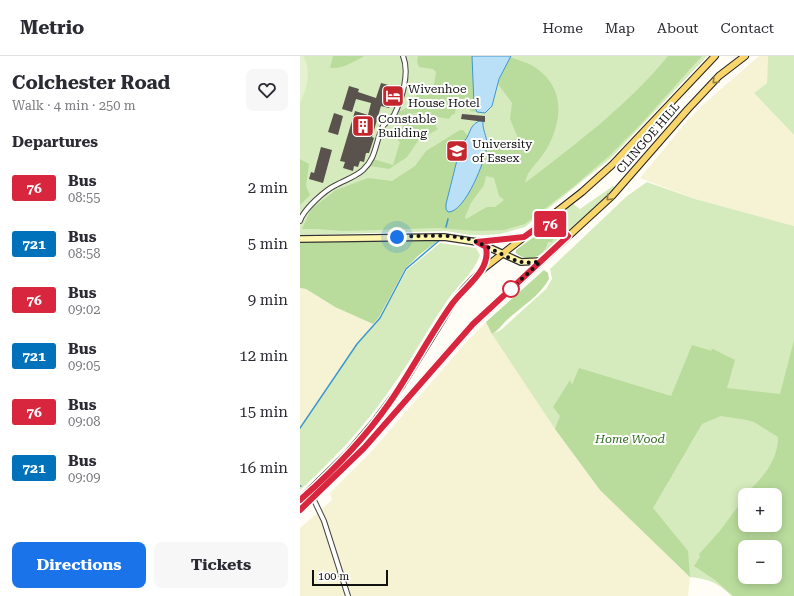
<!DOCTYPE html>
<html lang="en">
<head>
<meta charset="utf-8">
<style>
  :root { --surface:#fff; --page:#f7f7f7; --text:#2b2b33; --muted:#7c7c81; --line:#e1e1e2; --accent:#1a73e8 }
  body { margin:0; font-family:"Roboto Serif",serif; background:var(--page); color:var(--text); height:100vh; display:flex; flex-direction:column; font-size:15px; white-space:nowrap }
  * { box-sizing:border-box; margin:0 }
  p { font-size:13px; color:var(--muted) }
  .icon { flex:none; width:22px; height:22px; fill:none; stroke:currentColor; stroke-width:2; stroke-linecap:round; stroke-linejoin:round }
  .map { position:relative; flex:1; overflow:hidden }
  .sheet { display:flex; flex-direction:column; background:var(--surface); width:300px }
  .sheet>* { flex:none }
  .badge { padding:0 8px; border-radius:3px; font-size:14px; line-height:26px }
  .controls { position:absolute; left:438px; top:432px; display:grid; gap:8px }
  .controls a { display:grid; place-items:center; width:44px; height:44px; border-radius:8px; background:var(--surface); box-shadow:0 2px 10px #0003; font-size:20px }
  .scale { position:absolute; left:12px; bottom:10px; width:76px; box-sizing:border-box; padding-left:4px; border:2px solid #111; border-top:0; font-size:11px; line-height:14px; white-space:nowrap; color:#111; -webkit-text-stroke:3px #fff; paint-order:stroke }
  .you { position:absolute; width:20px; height:20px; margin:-10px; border:3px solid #fff; border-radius:50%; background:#1a73e8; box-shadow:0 0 0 6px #1a73e833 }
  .map>.badge { position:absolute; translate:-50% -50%; box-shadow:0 0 0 2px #fff }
  h2 { padding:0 12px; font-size:15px; line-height:36px }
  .round { display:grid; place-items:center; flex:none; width:42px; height:42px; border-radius:8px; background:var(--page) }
  .head { display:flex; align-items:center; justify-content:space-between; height:68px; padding:0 12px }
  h1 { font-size:19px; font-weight:700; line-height:30px }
  .button { display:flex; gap:8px; margin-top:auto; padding:8px 12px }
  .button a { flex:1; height:46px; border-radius:8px; background:var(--accent); color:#fff; font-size:16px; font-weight:700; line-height:46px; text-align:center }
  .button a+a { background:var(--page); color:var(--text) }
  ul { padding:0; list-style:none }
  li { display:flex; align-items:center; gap:12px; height:56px; padding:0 12px }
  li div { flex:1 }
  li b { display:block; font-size:15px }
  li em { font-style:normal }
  li .badge { min-width:44px; font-weight:700; text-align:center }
  header { display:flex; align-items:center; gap:24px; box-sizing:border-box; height:56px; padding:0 20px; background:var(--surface); border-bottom:1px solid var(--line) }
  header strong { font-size:19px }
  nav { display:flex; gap:22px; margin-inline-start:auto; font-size:14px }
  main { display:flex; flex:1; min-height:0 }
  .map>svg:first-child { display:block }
</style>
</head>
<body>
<header>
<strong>Metrio</strong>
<nav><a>Home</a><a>Map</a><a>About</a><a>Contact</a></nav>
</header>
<main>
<section class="sheet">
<div class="head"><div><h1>Colchester Road</h1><p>Walk · 4 min · 250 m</p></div><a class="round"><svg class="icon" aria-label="heart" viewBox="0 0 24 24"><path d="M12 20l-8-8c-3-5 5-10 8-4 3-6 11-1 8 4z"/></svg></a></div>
<h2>Departures</h2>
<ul>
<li><span class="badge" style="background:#d7263d;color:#fff">76</span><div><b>Bus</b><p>08:55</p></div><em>2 min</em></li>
<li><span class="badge" style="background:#0072bc;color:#fff">721</span><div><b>Bus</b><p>08:58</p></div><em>5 min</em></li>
<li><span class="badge" style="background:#d7263d;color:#fff">76</span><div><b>Bus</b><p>09:02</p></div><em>9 min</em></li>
<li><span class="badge" style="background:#0072bc;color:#fff">721</span><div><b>Bus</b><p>09:05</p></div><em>12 min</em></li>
<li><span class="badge" style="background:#d7263d;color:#fff">76</span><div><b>Bus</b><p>09:08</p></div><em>15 min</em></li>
<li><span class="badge" style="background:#0072bc;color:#fff">721</span><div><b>Bus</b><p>09:09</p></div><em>16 min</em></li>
</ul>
<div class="button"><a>Directions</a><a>Tickets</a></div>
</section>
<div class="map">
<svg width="494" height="540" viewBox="0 0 494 540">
  <rect width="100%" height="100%" fill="#fffdf5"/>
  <!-- farmland -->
  <path fill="#f6f3d4" d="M459,0H468L467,27L454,37L494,79V170L395,143L340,122L388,64L406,46Z
    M0,232L6,233L35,251L73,268L34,320L0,372Z
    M186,266L255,373L300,434L390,521L388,540H0V472L32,444L30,437L71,396L162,291Z"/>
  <!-- green -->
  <path fill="#d5ebbd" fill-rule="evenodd" d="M0,0H407L311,102L225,171L200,178L187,179H170L146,175L0,179Z
    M468,0H494V79L454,37L467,27Z
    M347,126L395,143L494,170V540H432C416,526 412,524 390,521L300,434L255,373L192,278L201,274L246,233L252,223L250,213L327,140ZM445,439H475V469H445ZM445,491H475V521H445Z
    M313,130L315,132L269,175L261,167L253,164L272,147L280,153Z
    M247,171C254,171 261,173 261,181L240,200C246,193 253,184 244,177H239Z
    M140,187L176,192L180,199C174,217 158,228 147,245C127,273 112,304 91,332C65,370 34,403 0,434V372L57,288L80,262L107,214Z"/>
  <!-- forest -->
  <path fill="#b9dc9c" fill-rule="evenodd" d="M33,0H64C53,6 43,13 30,12Z
    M118,0H172L174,49L177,56L170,55V52L156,51L155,58L152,59L149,63L114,57L108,61L97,58L98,54L101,55L110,50L118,36H120L125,40L133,34L136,16L133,13L119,11L117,6Z
    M368,0H402L340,69L309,100L273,131L225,168L204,174L176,175L137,172L43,175L17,173H2L11,153L36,134L68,122L92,125L115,110L126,95L160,74H163L168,80L167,84L161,88L150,129L146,153L174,128L186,95L218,82L210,63L212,47L198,28L202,15L210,1C217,4 226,6 233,10C266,31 263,64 246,94C241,102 235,108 229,116C227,119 226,124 225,127C276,88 327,50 368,0ZM186,120L194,122L199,140L204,144L195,151H187L166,163L165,161L171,147L184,129Z
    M114,58L137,63L136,71L138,73L118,85L107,101L89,113L70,110L73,103L93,109L100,86L98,85L103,70L101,69Z
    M0,103L9,108L6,130L10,139L0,149Z
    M239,177H244L247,180L253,178L255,181L252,186H248C246,200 228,208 216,197V194Z
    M139,184L119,199L105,213L79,261L73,268L35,251L6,233L0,232V186Z
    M244,214L248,217L249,223C240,240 222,250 208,263C202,268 199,274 192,278L186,266Z
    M494,284V540H433L415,524L394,510L400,501L399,498L419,476L445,441V469H475V439H450L448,436C464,420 478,404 478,381L454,366L447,364L421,360L402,368L353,452L388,495L390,521L300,434L255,373L260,360L253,351L270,324L272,329L279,312L371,340L392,289L412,295L411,292L435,304L427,332L480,338ZM445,491H475V521H445Z"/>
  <!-- pitch -->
  <path fill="#e6f2cf" d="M0,0H3C12,13 7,33 0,46Z"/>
  <!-- water -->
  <path fill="#b9e0f7" stroke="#3f96cf" d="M172,0H211L199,23L192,50L185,57L177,56L174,49Z
    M179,65H183C182,73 187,80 187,89C186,103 165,157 148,156L146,153V148L161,88C172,80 167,71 179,65Z"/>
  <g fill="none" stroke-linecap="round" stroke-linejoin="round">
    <!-- stream -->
    <path stroke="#3f96cf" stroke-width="1.5" d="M146,171L148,163
      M0,372L57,288L80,262L106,213L141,183
      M0,430H1"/>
  </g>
  <!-- building -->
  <path fill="#5a524d" d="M81,27L96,31L94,39L97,40L95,44L92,43L89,52L81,50L72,81L74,82L69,97H66L64,106L60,105L58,111L54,110L53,115L43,112L45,106L40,105L55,55L68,59L71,47L56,43L52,56L42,53L49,30L59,33L58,36L76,42Z
    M34,57L43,60L38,79L28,76Z
    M162,58L185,60V66L161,63Z
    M21,91L32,94L23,127L9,123L11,116L14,117Z"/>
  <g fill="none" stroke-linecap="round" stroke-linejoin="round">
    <!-- minor casing -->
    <g stroke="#444" stroke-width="6">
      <path id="minor" d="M0,165C3,154 25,134 36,129C45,124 55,121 63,114C77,101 75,86 83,70C86,66 91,64 94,59C102,43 110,17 103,0
        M13,442L24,465L48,540"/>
    </g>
    <!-- secondary casing -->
    <g stroke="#333" stroke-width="8">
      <path id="secondary" d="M242,167C256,168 259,170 268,180
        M0,183L144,181L177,186L221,206L241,205
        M177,186L224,181
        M183,213L186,203V191"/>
    </g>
    <!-- primary casing -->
    <g stroke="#222" stroke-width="8">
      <path id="primary" d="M0,444L48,397L76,364L102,329L152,248L164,233L183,213L282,136L312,109L415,0
        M0,454L64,392L173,268L312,140L388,53L419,20L445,0"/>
    </g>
    <!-- minor -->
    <use href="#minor" stroke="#fff" stroke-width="4"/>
    <!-- secondary -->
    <use href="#secondary" stroke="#fff6b0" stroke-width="5.5"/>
    <!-- primary -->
    <use href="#primary" stroke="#f9d66b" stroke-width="6"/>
  </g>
  <!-- one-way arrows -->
  <defs><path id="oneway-chevron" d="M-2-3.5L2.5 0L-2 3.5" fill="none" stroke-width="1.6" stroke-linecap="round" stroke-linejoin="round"/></defs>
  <g stroke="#917d42">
    <use href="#oneway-chevron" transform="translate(415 25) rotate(135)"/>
    <use href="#oneway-chevron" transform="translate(309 142) rotate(135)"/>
  </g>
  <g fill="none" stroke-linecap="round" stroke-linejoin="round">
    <!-- line casing -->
    <g stroke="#fff" stroke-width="9">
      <path id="line" d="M0,444C33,415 65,382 90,346C112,314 130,279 152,248C165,230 191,215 186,191L177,186L224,181L242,168H252L258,170L268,180L173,268L64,392L0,454"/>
    </g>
    <!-- line -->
    <use href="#line" stroke="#d7263d" stroke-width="6"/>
    <!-- walk -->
    <path stroke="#111" stroke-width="4" stroke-dasharray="0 7.2" d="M97,181C119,180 158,177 177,186C189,191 210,204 222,206C228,207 234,206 240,206L211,233"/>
  </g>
  <!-- icons -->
  <defs>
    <g id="hotel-square" transform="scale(1.15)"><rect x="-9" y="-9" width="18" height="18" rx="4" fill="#c4262e" stroke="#fff"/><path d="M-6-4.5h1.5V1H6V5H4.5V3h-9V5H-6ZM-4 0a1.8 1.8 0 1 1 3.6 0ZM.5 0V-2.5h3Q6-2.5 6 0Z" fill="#fff"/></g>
    <g id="building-square" transform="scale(1.15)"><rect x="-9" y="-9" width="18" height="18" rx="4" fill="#c4262e" stroke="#fff"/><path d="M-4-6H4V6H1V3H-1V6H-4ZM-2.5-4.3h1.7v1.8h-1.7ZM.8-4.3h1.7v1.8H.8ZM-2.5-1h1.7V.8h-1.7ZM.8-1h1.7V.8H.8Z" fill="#fff"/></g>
    <g id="university-square" transform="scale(1.15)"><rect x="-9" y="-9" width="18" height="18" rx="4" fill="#c4262e" stroke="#fff"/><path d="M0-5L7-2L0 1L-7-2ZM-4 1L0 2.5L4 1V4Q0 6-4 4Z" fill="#fff"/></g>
  </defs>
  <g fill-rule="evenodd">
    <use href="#hotel-square" x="93" y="40"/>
    <use href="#building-square" x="63" y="70"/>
    <use href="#university-square" x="157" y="95"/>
  </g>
  <!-- markers -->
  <circle fill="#fff" stroke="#d7263d" stroke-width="2" cx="211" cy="233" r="8"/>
  <g text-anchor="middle" stroke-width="4" stroke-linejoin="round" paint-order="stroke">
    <!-- poi labels -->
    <g font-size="12" fill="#111" stroke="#fff" text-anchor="start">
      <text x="108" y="37">Wivenhoe<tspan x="108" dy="14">House Hotel</tspan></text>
      <text x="78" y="67">Constable<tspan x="78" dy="14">Building</tspan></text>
      <text x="172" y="92">University<tspan x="172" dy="14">of Essex</tspan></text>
    </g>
    <!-- street labels -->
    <g font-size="12" fill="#111" stroke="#fff">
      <text transform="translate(348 82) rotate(-49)" y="4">CLINGOE HILL</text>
    </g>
    <!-- park labels -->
    <g font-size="12" font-style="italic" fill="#2f6b1f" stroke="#fff">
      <text x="330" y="387">Home Wood</text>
    </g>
  </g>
</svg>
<div class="controls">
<a>+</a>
<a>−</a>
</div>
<div class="scale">100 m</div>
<div class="you" style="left:97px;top:181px"></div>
<b class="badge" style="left:250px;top:168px;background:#d7263d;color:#fff">76</b>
</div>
</main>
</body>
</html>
